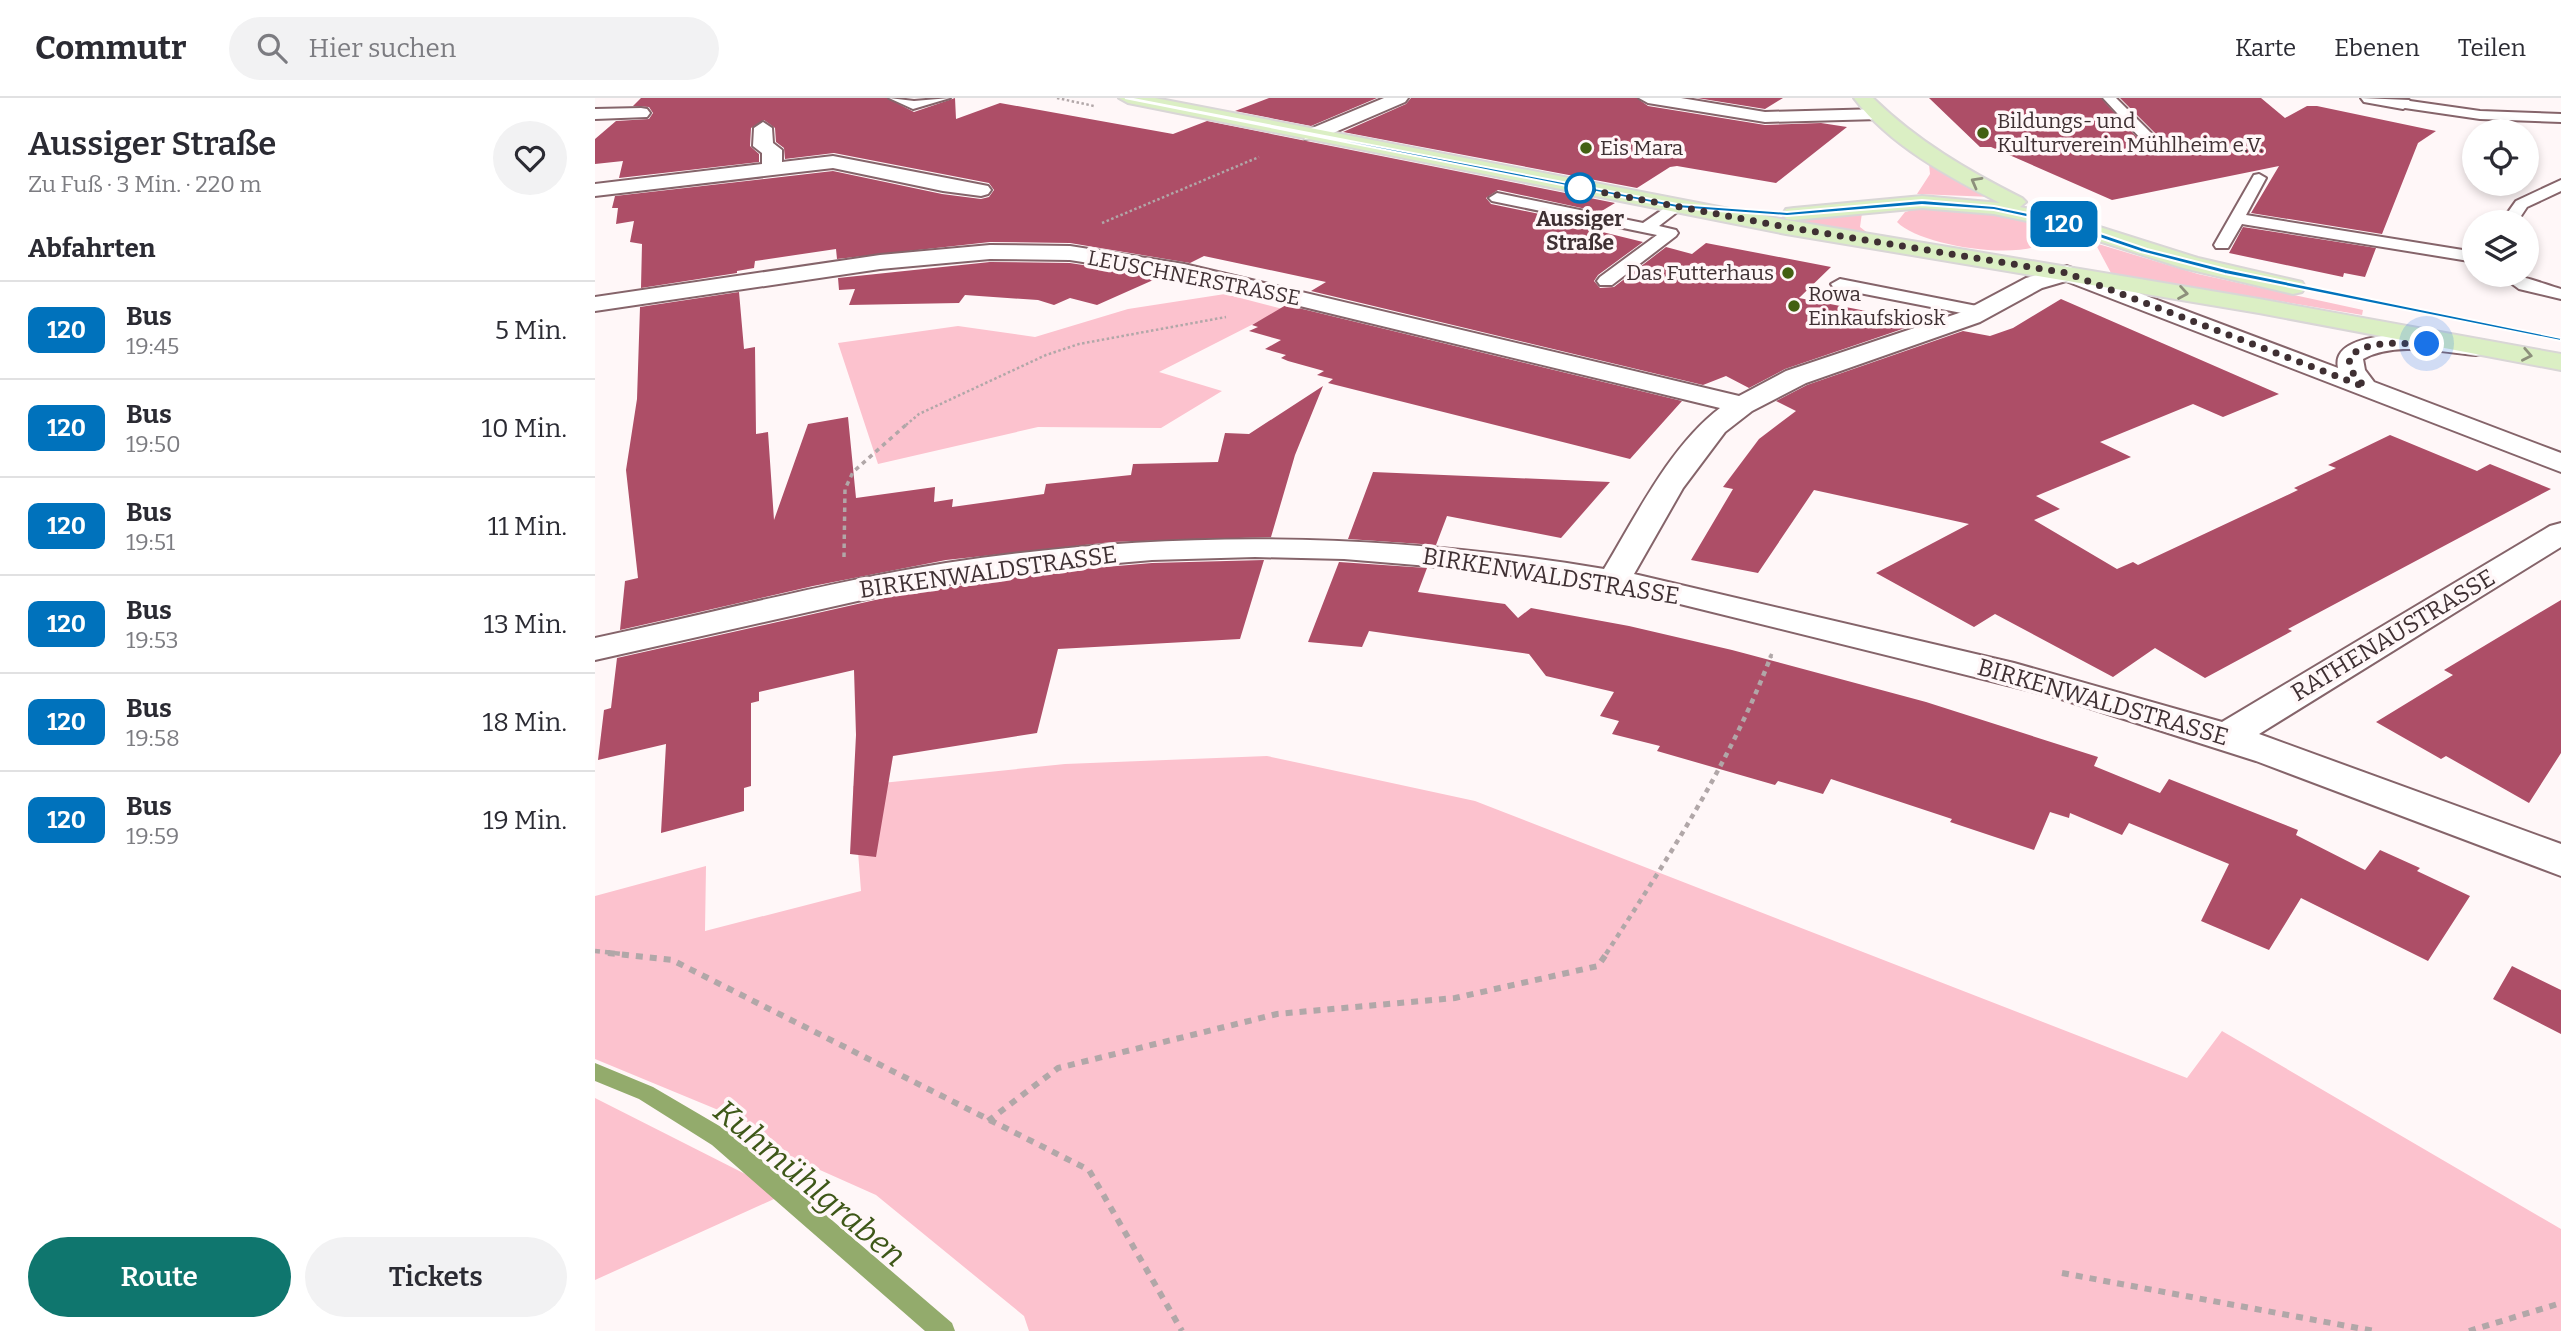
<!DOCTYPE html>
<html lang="de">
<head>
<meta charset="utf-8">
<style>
  :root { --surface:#fff; --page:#f2f2f3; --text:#2b2b33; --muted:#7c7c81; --line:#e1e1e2; --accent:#0f766e }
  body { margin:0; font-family:Bitter,serif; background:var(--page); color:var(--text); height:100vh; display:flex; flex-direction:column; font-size:26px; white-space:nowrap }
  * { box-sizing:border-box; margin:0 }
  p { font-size:23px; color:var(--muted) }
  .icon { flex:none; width:38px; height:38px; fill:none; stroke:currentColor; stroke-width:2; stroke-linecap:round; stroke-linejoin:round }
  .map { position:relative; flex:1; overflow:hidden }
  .side { display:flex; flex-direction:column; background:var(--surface); width:595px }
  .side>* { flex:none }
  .badge { padding:0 14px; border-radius:10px; font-size:24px; line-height:46px }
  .buttons { position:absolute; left:1867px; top:21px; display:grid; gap:14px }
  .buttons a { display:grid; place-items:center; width:77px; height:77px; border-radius:50%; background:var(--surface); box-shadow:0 4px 10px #0003; font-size:35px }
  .you { position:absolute; width:35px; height:35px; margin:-18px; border:5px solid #fff; border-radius:50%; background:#1a73e8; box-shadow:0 0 0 10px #1a73e833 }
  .map>.badge { position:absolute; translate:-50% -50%; box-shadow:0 0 0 4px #fff }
  h2 { padding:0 28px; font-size:26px; line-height:63px }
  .round { display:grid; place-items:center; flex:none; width:74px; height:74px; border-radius:37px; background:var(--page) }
  .headline { display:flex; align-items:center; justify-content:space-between; height:119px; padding:0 28px }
  h1 { font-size:33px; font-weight:600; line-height:52px }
  .button { display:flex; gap:14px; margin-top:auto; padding:14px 28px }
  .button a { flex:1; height:80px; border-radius:42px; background:var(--accent); color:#fff; font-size:28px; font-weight:600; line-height:80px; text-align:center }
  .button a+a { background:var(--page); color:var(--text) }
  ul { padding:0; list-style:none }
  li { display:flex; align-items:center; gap:21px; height:98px; padding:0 28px; border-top:2px solid var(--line) }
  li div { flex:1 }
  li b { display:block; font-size:26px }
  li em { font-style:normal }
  li .badge { min-width:77px; font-weight:700; text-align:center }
  header { display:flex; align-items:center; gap:42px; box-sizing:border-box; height:98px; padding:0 35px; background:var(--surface); border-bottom:2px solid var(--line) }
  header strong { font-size:33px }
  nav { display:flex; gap:38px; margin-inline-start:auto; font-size:24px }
  .search { width:490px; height:63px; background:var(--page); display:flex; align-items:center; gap:18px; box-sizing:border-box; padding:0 24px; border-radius:38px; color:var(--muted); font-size:26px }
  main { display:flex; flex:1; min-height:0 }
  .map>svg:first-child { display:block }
</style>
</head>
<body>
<header>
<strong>Commutr</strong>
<div class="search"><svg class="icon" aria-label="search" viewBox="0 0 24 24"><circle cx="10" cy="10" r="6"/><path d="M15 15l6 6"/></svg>Hier suchen</div>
<nav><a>Karte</a><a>Ebenen</a><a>Teilen</a></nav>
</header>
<main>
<section class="side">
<div class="headline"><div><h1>Aussiger Straße</h1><p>Zu Fuß · 3 Min. · 220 m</p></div><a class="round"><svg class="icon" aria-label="heart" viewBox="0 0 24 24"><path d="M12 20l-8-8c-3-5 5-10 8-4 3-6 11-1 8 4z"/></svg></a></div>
<h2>Abfahrten</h2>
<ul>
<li><span class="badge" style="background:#0072bc;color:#fff">120</span><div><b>Bus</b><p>19:45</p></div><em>5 Min.</em></li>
<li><span class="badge" style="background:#0072bc;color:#fff">120</span><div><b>Bus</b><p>19:50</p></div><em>10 Min.</em></li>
<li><span class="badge" style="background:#0072bc;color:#fff">120</span><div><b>Bus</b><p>19:51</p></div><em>11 Min.</em></li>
<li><span class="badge" style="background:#0072bc;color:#fff">120</span><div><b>Bus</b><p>19:53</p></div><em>13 Min.</em></li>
<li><span class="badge" style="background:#0072bc;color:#fff">120</span><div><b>Bus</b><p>19:58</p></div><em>18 Min.</em></li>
<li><span class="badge" style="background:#0072bc;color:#fff">120</span><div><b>Bus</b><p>19:59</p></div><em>19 Min.</em></li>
</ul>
<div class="button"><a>Route</a><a>Tickets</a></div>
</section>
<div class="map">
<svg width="1966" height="1233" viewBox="0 0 1966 1233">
  <rect width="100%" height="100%" fill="#fff7f8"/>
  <!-- green -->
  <path fill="#fcc2ce" d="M1334,66H1340L1397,99L1322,96L1335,76Z
    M1328,109C1364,110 1426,111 1455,134L1456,141C1431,165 1325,148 1302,124L1310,114Z
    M1267,115L1265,129L1274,136L1168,120Z
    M1500,145L1603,176L1768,212L1767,217L1516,175Z
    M630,196L688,211L564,274L627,293L566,330L443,329L283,366L243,245L363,228L440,239L533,211Z
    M672,658L880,703L1592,980L1627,933L1966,1131V1233H434L429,1218L281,1097L198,1060L162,1028L0,961V798L111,768L110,833L266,793L258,688L470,666Z
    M0,1000L190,1096L0,1182Z"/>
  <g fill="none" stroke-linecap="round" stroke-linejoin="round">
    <!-- stream -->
    <path fill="#93ab6c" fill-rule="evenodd" d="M0,965L58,989L133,1033L357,1225L360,1233H330L117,1047L44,1001L0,983Z"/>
  </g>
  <!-- building -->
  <path fill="#ad4e67" d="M46,0H292L319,14L360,0L361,21L405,5L578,36L612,23L1020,105L1005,114L903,92L891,100L896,106L988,125L983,128L1048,144L1003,177L999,183L1005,190L1019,189L1071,149L1097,156L1111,145L1236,169L1204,200L1328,224L1190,271L1154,290L1131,278L1108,287L716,193L731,184L609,158L595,165L475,145L395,144L242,161L241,151L160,163L159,170L142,173V175L46,190L47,146L35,144L39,123L21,126L23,110H17L20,98L238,73L347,96L386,101L394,99L399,92L394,85L239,55L190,61L189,50L181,44L180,30L169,22L156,30L155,48L164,56V64L24,80L28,63L0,66V41L21,23L54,21L58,15L54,9L38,8Z
    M674,0H782L716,28L640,13Z
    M816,0H1042L1053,8L1170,27L1226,25L1252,29L1181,85L1082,68L1075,69L1042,90L748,34L811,6Z
    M1102,0H1188L1170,11Z
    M1334,0H1506L1548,46L1560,45V35L1525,0H1666L1690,20L1712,8H1722L1841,33L1823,45L1787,136L1656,115L1684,68L1517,102L1396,49H1385Z
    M1648,129L1781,150L1770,179L1749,175L1748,179L1634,155Z
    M395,164L475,165L565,179L502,207L475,200L459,207L443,202L370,197L364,205L254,207L260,191L244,192L243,180Z
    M144,194L149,251L160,249L161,336L173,334L179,422L213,326L253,319L261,400L340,389L339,404L358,401L357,409L449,396L451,386L536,377L538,366L623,364L630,335L654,336L728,288L700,357L676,439L517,444L351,462L218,488L25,532L30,483L43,480L31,372L42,301L45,209Z
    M1466,201L1684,296L1628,319L1598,306L1505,344L1536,359L1441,398L1465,411L1439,422L1522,471L1538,464L1543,467L1703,392L1699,390L1741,370L1733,367L1795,337L1882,373L1895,366L1956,391L1693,531L1697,533L1610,580L1560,550L1518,579L1400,516L1379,529L1281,475L1374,426L1219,392L1163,475L1096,462L1138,391L1128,389L1164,341L1201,313L1181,303L1212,287L1368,233L1395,238L1418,230Z
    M691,207L1087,303L1035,361L733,285L738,281L722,277L729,273L693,263L686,260L691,257L670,251L686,242L654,233L663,229L657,227Z
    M778,374L1015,384L966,440L852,418L841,447L753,441Z
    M669,462L645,541L463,551L442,635L298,658L281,759L255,756L261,637L259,572L164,594V603L156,605V688L149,690V713L66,735L71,646L3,662L9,612L16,610L22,560L298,498L453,474L557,465Z
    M744,464L832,470L823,494L910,506L923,520L936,510L1034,528L1137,552L1331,604L1503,659L1499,668L1565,695L1574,681L1703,732L1701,737L1770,772L1785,752L1825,770L1822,773L1875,798L1833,863L1706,800L1674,852L1606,823L1634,766L1534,725L1527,737L1475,715L1474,720L1455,714L1439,752L1355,724L1357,721L1236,681L1228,696L1183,683L1180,687L1062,653L1065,648L1017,636L1024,623L1005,618L1019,594L951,578L934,556L774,533L767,549L713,544Z
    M1966,502V655L1934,705L1851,658L1846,661L1781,624L1858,577L1849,572Z
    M1917,868L1966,892V936L1898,901Z"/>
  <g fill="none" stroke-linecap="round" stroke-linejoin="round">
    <!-- service casing -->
    <g stroke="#85646a" stroke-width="4">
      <path id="service" d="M294,0L319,3L355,0L318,11Z
        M1508,0H1521L1558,37V43H1548Z
        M1808,2L1885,13L1966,16V24L1885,21L1803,9L1801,6Z
        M1664,76L1671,80L1651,117L1880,154V164L1647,126L1633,150H1621L1619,147L1659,77Z
        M1966,82V93L1932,109L1922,124H1906L1921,103Z
        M902,95L1048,125L1077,105H1087L1090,108L1064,128L1081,132L1083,135L1081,138L1017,187H1005L1002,183L1005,179L1062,137L897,103L894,100Z
        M1905,177C1927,176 1945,185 1966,191V201L1924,191Z
        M1245,181L1387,209L1396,214L1387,219L1239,190L1236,186Z"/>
    </g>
    <!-- minor casing -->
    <g stroke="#85646a" stroke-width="4">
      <path id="minor" d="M789,0H813L810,4L724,41H710L708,37L710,33Z
        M1044,0H1086L1170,14L1285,11L1294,16L1285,21L1170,24L1053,5Z
        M1766,0L1814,2L1817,6L1808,11L1769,4Z
        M46,10L52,11L55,15L52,19L0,21V11Z
        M168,24L177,30L178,45L187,52V64L238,58L393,88L396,92L393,96L386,98L348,93L238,70L0,98V86L167,66V55L158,48L159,30Z
        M395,147L475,148L589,166L1144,298L1191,273L1367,214L1431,180L1472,168L1743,270C1733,224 1864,237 1890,243L1894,249L1890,255L1881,257C1847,254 1799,243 1768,261L1770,272L1779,284L1966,355V374L1471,183L1447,190L1385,224L1211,285L1157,313L1130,334L1088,390L1039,476L1419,565L1627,624L1955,428L1966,425V449L1664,636L1966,746V778L1661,663L1460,599L1085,506L970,485L882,472L749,461L660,459L557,462L453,471L298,495L0,562V540C117,515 233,484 351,465C574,431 787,434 1009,471C1041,418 1075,348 1125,310L589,180L475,162L395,161L285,171L0,213V199L285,157Z"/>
    </g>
    <!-- primary casing -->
    <g stroke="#d9d6d6" stroke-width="4">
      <path id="primary" d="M524,0H560L1191,122L1664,201L1966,256V272L1664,215L1191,136L533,5Z
        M1259,0H1278C1322,43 1373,73 1427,100L1431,104L1425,109L1473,119L1603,160L1707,184L1710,189L1707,194L1698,196L1588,170L1460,129L1399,116L1327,110L1199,122L1191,121L1188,116L1191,111L1199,110L1327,98L1405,105C1354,79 1294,47 1259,0Z"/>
    </g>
    <!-- path-far3 -->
    <path stroke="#b1a7a8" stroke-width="2.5" stroke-dasharray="2.5 2.5" stroke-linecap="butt" d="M462,0L499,8
      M507,125L664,59
      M311,327L324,316L451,257L484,246L631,219"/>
    <!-- path-far2 -->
    <path stroke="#b1a7a8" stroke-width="3.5" stroke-dasharray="4.5 4.5" stroke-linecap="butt" d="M249,459L250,391L258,374L313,325
      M1175,560L1177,555"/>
    <!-- path-far1 -->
    <path stroke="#b1a7a8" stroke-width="4.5" stroke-dasharray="5 5" stroke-linecap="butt" d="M0,853L28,856
      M1011,856C1073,760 1135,665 1176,558"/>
    <!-- path -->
    <path stroke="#b1a7a8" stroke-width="6" stroke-dasharray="7 7" stroke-linecap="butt" d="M13,855L77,862L494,1072L587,1233
      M393,1023L463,970L682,916L860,900L1003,868L1012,855
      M1467,1175L1779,1233
      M1874,1233L1966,1205"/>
    <!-- service -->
    <use href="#service" fill="#fff" fill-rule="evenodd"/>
    <!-- minor -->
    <use href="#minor" fill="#fff" fill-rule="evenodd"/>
    <!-- primary -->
    <use href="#primary" fill="#dbefc4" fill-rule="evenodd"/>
  </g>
  <!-- one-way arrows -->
  <defs><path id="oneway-chevron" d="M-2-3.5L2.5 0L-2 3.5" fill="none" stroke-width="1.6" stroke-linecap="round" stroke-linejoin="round" transform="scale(1.75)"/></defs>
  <g stroke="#8d907c">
    <use href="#oneway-chevron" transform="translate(1381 84) rotate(-151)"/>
    <use href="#oneway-chevron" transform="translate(1588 195) rotate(10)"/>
    <use href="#oneway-chevron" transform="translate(1932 257) rotate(11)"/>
  </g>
  <!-- line -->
  <path fill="#0072bc" stroke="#fff" stroke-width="2" d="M530,0H533L1082,106L1192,114L1327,102L1399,108L1467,122L1552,151L1631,171L1966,240V243L1630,176L1546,154L1463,126L1399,112L1327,107L1192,118L1082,110Z"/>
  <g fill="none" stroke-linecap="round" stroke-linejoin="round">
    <!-- walk -->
    <path stroke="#3f3033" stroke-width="7" stroke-dasharray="0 12.6" d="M985,90L1191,129L1472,175L1770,289C1762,280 1752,272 1755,258C1775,241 1807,246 1832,246"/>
  </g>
  <!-- markers -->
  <g fill="#436012" stroke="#fff7f8" stroke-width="2.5">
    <circle cx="1388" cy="35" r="7"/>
    <circle cx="991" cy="50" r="7"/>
    <circle cx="1193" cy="175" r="7"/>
    <circle cx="1199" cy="208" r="7"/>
  </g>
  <circle fill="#fff" stroke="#0072bc" stroke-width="3.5" cx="985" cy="90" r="14"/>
  <g text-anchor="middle" stroke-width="7" stroke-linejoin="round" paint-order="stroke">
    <!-- far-poi labels -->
    <g font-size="21" fill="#3f3033" stroke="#fff7f8" text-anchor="start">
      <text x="1402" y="30">Bildungs- und<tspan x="1402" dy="24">Kulturverein Mühlheim e.V.</tspan></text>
      <text x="1005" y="57">Eis Mara</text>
      <text x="1179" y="182" text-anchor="end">Das Futterhaus</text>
      <text x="1213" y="203">Rowa<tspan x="1213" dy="24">Einkaufskiosk</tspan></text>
    </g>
    <!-- far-stop labels -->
    <g font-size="21" font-weight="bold" fill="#3f3033" stroke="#fff7f8">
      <text x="985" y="128">Aussiger<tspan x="985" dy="24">Straße</tspan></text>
    </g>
    <!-- far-street labels -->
    <g font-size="21" fill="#3f3033" stroke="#fff7f8">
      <text transform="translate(599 180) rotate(11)" y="7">LEUSCHNERSTRASSE</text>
    </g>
    <!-- street labels -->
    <g font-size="24" fill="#3f3033" stroke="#fff7f8">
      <text transform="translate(393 474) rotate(-8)" y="8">BIRKENWALDSTRASSE</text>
      <text transform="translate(956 478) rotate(9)" y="8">BIRKENWALDSTRASSE</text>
      <text transform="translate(1798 537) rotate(-31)" y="8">RATHENAUSTRASSE</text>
      <text transform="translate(1508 604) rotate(16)" y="8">BIRKENWALDSTRASSE</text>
    </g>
    <!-- near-water labels -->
    <g font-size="32" font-style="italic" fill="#3e5718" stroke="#fff7f8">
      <text transform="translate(215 1085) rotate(40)" y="11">Kuhmühlgraben</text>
    </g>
  </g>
</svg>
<div class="buttons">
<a><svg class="icon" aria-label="locate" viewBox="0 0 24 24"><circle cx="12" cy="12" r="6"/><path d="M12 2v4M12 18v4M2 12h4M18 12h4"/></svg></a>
<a><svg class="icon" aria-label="layers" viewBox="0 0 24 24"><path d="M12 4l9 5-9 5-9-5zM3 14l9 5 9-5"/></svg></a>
</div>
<div class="you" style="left:1832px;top:246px"></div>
<b class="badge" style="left:1469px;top:126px;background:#0072bc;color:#fff">120</b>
</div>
</main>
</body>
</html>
